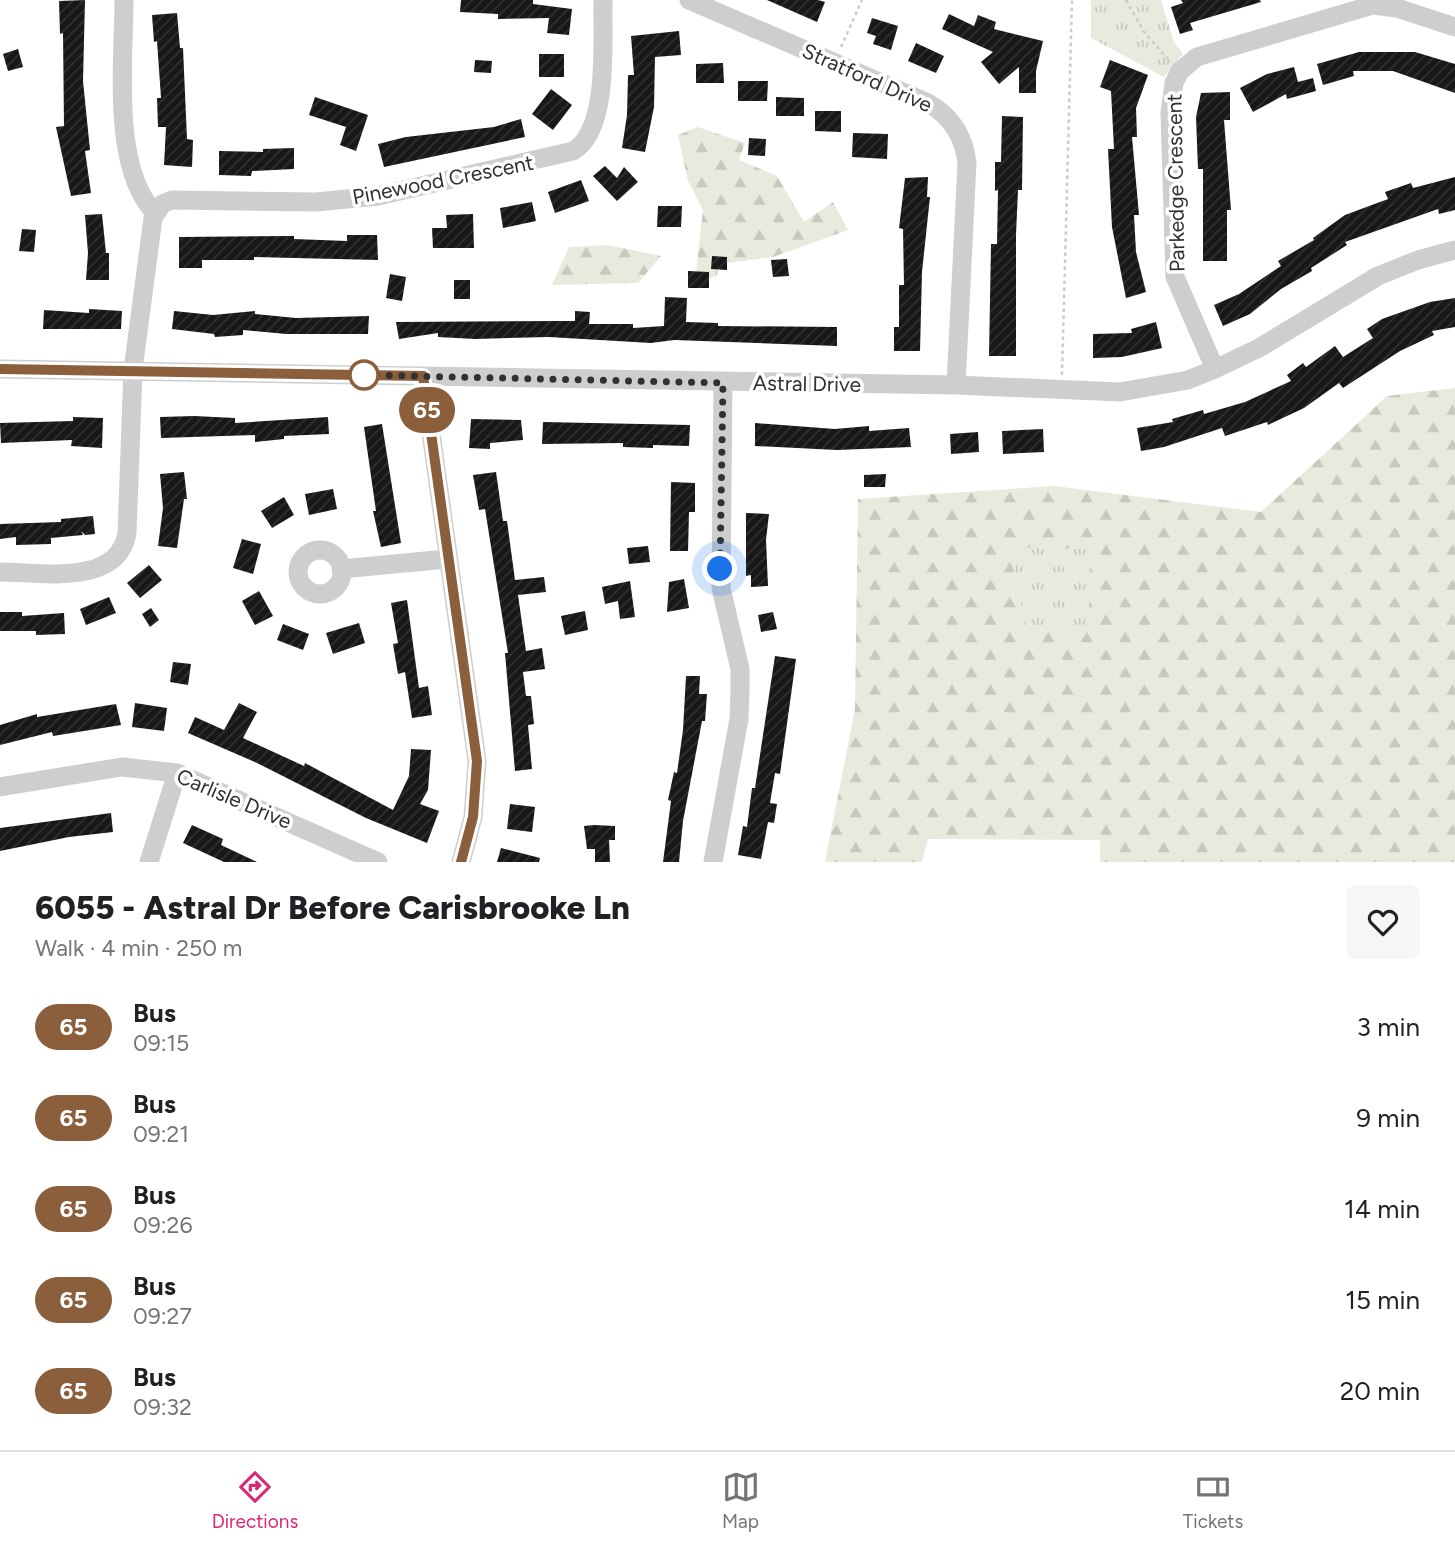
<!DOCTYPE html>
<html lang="en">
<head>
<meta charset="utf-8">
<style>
  :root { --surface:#fff; --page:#f6f6f6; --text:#202124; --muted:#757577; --line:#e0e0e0; --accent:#db2777 }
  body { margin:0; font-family:Figtree,sans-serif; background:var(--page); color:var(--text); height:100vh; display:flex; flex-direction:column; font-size:26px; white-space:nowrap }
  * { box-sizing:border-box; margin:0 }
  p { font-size:23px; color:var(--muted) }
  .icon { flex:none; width:38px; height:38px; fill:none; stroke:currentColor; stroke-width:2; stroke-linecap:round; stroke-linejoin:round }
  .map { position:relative; height:862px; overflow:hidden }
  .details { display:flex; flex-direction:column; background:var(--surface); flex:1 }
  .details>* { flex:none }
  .badge { padding:0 14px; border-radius:23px; font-size:24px; line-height:46px }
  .you { position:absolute; width:35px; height:35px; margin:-18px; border:5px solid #fff; border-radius:50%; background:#1a73e8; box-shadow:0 0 0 10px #1a73e833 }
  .map>.badge { position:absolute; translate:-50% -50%; box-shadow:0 0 0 4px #fff }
  .round { display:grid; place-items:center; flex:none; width:74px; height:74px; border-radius:10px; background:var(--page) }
  .overview { display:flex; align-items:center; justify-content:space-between; height:119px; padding:0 35px }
  h1 { font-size:33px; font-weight:800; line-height:52px }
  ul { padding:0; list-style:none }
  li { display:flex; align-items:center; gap:21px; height:91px; padding:0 35px }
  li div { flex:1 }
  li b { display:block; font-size:26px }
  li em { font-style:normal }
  li .badge { min-width:77px; font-weight:700; text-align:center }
  .tabs { display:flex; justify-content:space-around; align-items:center; height:98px; border-top:2px solid var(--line); background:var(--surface); font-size:19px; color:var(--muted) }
  .tabs a { display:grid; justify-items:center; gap:4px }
  .tabs .active { color:var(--accent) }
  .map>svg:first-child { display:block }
</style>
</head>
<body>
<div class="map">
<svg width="1455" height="862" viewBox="0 0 1455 862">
  <defs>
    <pattern id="forest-firs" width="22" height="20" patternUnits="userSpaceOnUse" patternTransform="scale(1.75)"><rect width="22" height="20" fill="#e7eadc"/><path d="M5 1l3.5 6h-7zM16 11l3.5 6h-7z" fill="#c7c9bd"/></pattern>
    <pattern id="park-tufts" width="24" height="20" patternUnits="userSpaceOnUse" patternTransform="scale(1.75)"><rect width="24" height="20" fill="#e7eadc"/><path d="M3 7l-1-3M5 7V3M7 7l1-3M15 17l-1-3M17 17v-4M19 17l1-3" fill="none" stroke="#c7c9bd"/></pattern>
    <pattern id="building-hatch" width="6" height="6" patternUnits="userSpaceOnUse" patternTransform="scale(1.75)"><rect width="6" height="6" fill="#181818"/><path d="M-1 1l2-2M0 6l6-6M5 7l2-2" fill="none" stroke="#313131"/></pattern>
  </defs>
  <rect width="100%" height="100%" fill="#fff"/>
  <!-- forest -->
  <path fill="url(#forest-firs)" d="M698,127L745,143L739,160L777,176L804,222L833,202L848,230L773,257L719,264L717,276L695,282L703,210L688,181L678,135Z
    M607,245L661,256L638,283L552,285L569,247Z
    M1455,388V862H1100V840L928,839L922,862H825L855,709L858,499L1054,486L1261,512L1387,396Z"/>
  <!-- park -->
  <path fill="url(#park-tufts)" d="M1091,0H1161L1174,42L1183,54L1164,77L1091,38Z
    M1008,547L1090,549L1089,616L1085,627L1073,632L1027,631Z"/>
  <!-- building -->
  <path fill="url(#building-hatch)" d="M85,0L83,81L90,150L85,151L91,193L71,196L56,127L64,126L63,33L60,34L59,1Z
    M461,0H533V4L572,9L569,35L547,33L549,18L498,19V14L460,12Z
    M767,0H818L825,2L817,22Z
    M1181,0H1260L1261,2L1190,23L1193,30L1180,34L1171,7L1183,3Z
    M177,13L180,48H183L187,139L193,140L192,167L164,165L166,127H158L157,98H161L157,41L154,42L152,15Z
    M949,14L974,26L978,15L996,22L994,29L1043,41L1036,71V93H1019V67L999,84L981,62L993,52L942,29Z
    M872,18L898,26L891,50L873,44L876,36L867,33Z
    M679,31L681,55L655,57L654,107L645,152L622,148L627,115L628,75H634L631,36Z
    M916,43L944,56L936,73L908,61Z
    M18,49L23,67L8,71L3,54Z
    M1359,52H1415L1455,64V93L1393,71H1353L1354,76L1323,85L1317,64Z
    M539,54H564V77H539Z
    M475,60L492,61L491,73L474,72Z
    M1110,60L1148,75L1136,108L1137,137H1132L1139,215H1134L1136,252L1146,292L1126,298L1112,227L1108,149H1114L1111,91L1100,87Z
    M723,63L724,83H696V64Z
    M1294,67L1298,82L1313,78L1316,91L1287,99L1286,94L1253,112L1240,88L1267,74Z
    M738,81H768L767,101H738Z
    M551,89L572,105L553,130L532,114Z
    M1230,92V120H1224L1231,210H1227V261H1203V169H1198L1196,117L1201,93Z
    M315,97L368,115L356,151L340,145L346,127L309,115Z
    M776,97L804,98V116H776Z
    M815,111H841V132L815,131Z
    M1002,116L1023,117L1022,190H1018L1016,235V356H989L991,244H997L998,190L995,191V162H1001Z
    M521,119L525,137L384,167L378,144L406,137L494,127Z
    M853,133L888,134L887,159L852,157Z
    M749,138L766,139L765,156L748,155Z
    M294,148V169L252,171L251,176L219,175V151L263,152V149Z
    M605,166L617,178L624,167L638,182L617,201L593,176Z
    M928,177L927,197H930L922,272L920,351H894V327H899V285H904L903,229L899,228L905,178Z
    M1455,177V210L1439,214L1438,209L1345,242L1347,245L1311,268L1312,271L1281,289L1250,314L1223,326L1214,305L1239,294L1281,266L1278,261L1314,240L1313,238L1345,215L1388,199L1385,192L1411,183L1413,188Z
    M581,180L589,201L555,213L548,192Z
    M532,202L536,221L503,228L500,208Z
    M658,206H682L681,227H657Z
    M102,214L106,253H109V280H86L88,253L85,215Z
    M473,214L474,248H433L432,228H447L446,215Z
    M22,229L36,230L34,252L19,251Z
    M347,235H377L378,260L254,257V260H202V268H179V237L294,236V239L347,241Z
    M712,256L727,257V270L711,269Z
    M787,259L789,276L773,277L771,260Z
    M688,271L709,272V288H688Z
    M390,274L406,277L402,301L386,298Z
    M454,280H470V299H454Z
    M665,297L687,298L686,322L718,323V326L837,327V346L674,340L651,343L549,337L475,339L438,337V333L399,339L396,322L565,321H575V311L590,312L589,324H633V328L664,326Z
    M1455,298V327L1432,331L1434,335L1400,351L1343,388L1339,383L1304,408L1268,425L1267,422L1225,436L1222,428L1164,447L1141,451L1137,428L1173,422L1172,419L1203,410L1204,414L1245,402L1291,381L1287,375L1303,363L1306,367L1335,346L1343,357L1373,338L1367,329L1382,319L1430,302Z
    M89,309L122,311L121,329H43L44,310L89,313Z
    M174,311L213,315L255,311V314L296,318L369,316L368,334H286L243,330V335L215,337L214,334L172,329Z
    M1156,322L1162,348L1122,357L1093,358V334L1132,333L1131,329Z
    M194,416L235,418V423L328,417L329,434L284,436V439L255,442V435L161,438L160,417Z
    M73,417L103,418L102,448L71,446L72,440L1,443L0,423L73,421Z
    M471,419L521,420L523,440L490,443V449L469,448Z
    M543,422L690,425L689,446L653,445V448L623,447V443L542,444Z
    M755,423L835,429L869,426V431L909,428L911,447L837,450L755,446Z
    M382,424L401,543L381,547L373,511H376L364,427Z
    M1043,429L1044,452L1003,454L1002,431Z
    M978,432L979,452L951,454L950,434Z
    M184,472L187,499H184L177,548L158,546L163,508L160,474Z
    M496,472L503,521H507L515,580L544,577L546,592L518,595L526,651L542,648L545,669L523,672L526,696H531L534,724L528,725L532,769L515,771L505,653H508L485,509L479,510L473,475Z
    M886,474L885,487H864V475Z
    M671,482L695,483V512H689L688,551H670Z
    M333,489L337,509L309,515L305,494Z
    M284,497L294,515L272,528L261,511Z
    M746,513L769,514L766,540L768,586L751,587V575L746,576Z
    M93,516L95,534L85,535L81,531L83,535L51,538V544L16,545V537L0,539V524L61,522V519Z
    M242,539L261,544L253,574L233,568Z
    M648,546L650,562L629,564L627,548Z
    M149,565L162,580L140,598L127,583Z
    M684,579L689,608L667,612L669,582Z
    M630,581L635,617L620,619L618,601L605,604L602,587Z
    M259,591L273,616L255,625L242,601Z
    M109,597L116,613L86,625L80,609Z
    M407,600L419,688L428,686L432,715L412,718L405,672L398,674L393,644L398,643L391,603Z
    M151,608L159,620L150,627L142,614Z
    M585,611L588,630L565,635L561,616Z
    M0,612H22V616L64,613L65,634L36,635V631H0Z
    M773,612L777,629L761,632L758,615Z
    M359,623L365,643L333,654L326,633Z
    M283,624L309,634L303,650L277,640Z
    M775,656L796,659L780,774L775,773L770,803L777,804L774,823L768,822L761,859L738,855L743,826L747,827L752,788H755Z
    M173,662L191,664L188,685L170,682Z
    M686,676H700L699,694H707L705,721H702L683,821L679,862H663L671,801L668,800L674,772L677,773L683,730Z
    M135,703L167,708L164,731L132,727Z
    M239,703L257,712L243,738L304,766L305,763L393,810L409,776L411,749L431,750L428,790L420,804L439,811L427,843L366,818L257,763L188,733L195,717L224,730Z
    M116,704L121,725L53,736L52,732L0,745V725L37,714V717Z
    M510,804L535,807L532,832L507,829Z
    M111,813L113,832L69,837L0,851V828Z
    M192,825L223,839L221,845L257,862H224L183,843Z
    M594,825L615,826V840H609L610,862H595V849H587L584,826Z
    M501,848L540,858L539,862H497Z"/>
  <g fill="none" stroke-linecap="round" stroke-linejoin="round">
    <!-- path -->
    <path stroke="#cbcbcb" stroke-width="2.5" stroke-dasharray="3.5 3.5" stroke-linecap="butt" d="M1126,0L1144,32L1168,59
      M841,47L862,0
      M1062,375L1072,0"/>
    <!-- minor -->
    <path stroke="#cecece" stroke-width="19" d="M124,0C124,61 111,168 155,213
      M689,0L928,103C951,116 964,136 967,163L956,385
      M0,369L956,385L1120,392L1188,380L1215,369L1259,348L1378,276L1418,260L1455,250
      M1215,369L1175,277L1170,113L1174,83L1180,71L1197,57L1373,5L1397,8L1455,27
      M423,376L477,761L473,817L461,862
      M298 572a22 22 0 1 1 44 0a22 22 0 1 1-44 0Z
      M341,569L447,559
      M0,572C42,572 118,587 127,533L133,370L153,218L162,204L172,200L316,202L378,196L573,151C610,130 602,39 603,0
      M0,787L122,767L177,773L378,862
      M149,862L177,773
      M713,862L739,719L740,692V669L721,588L723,383"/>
  </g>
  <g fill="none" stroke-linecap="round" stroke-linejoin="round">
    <!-- line casing -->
    <g stroke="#fff" stroke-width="16">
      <path id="line" d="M0,369L423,376L477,761L473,817L461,862"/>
    </g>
    <!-- line -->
    <use href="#line" stroke="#8b5e3c" stroke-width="10"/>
    <!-- walk -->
    <path stroke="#313131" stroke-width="7" stroke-dasharray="0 12.6" d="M364,375L723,383L720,569"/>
  </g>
  <!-- markers -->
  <circle fill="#fff" stroke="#8b5e3c" stroke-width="3.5" cx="364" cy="375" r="14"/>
  <g text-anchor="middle" stroke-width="7" stroke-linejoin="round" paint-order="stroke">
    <!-- street labels -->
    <g font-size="21" fill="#313131" stroke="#fff">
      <text transform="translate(867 78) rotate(24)" y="7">Stratford Drive</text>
      <text transform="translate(443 180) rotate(-11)" y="7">Pinewood Crescent</text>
      <text transform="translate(1176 183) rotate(-91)" y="7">Parkedge Crescent</text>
      <text transform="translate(807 384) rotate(1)" y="7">Astral Drive</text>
      <text transform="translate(234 799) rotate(23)" y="7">Carlisle Drive</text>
    </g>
  </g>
</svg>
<div class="you" style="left:720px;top:569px"></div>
<b class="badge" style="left:427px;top:410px;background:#8b5e3c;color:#fff">65</b>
</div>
<section class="details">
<div class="overview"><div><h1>6055 - Astral Dr Before Carisbrooke Ln</h1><p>Walk · 4 min · 250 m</p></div><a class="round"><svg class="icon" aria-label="heart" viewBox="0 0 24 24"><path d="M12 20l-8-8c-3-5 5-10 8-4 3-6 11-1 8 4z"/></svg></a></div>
<ul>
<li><span class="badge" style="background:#8b5e3c;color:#fff">65</span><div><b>Bus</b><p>09:15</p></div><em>3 min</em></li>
<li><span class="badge" style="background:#8b5e3c;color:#fff">65</span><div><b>Bus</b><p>09:21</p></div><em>9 min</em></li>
<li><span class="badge" style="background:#8b5e3c;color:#fff">65</span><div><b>Bus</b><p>09:26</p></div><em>14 min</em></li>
<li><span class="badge" style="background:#8b5e3c;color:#fff">65</span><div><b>Bus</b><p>09:27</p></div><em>15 min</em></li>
<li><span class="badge" style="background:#8b5e3c;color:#fff">65</span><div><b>Bus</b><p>09:32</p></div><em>20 min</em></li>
</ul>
</section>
<nav class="tabs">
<a class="active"><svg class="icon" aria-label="directions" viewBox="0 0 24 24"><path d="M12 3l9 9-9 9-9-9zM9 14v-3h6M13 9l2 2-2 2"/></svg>Directions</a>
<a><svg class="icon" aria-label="map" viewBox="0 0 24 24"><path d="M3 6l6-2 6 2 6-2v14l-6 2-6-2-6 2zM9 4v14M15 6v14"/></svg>Map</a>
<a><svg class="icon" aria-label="tickets" viewBox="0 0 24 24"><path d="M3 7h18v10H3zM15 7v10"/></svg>Tickets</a>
</nav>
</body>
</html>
